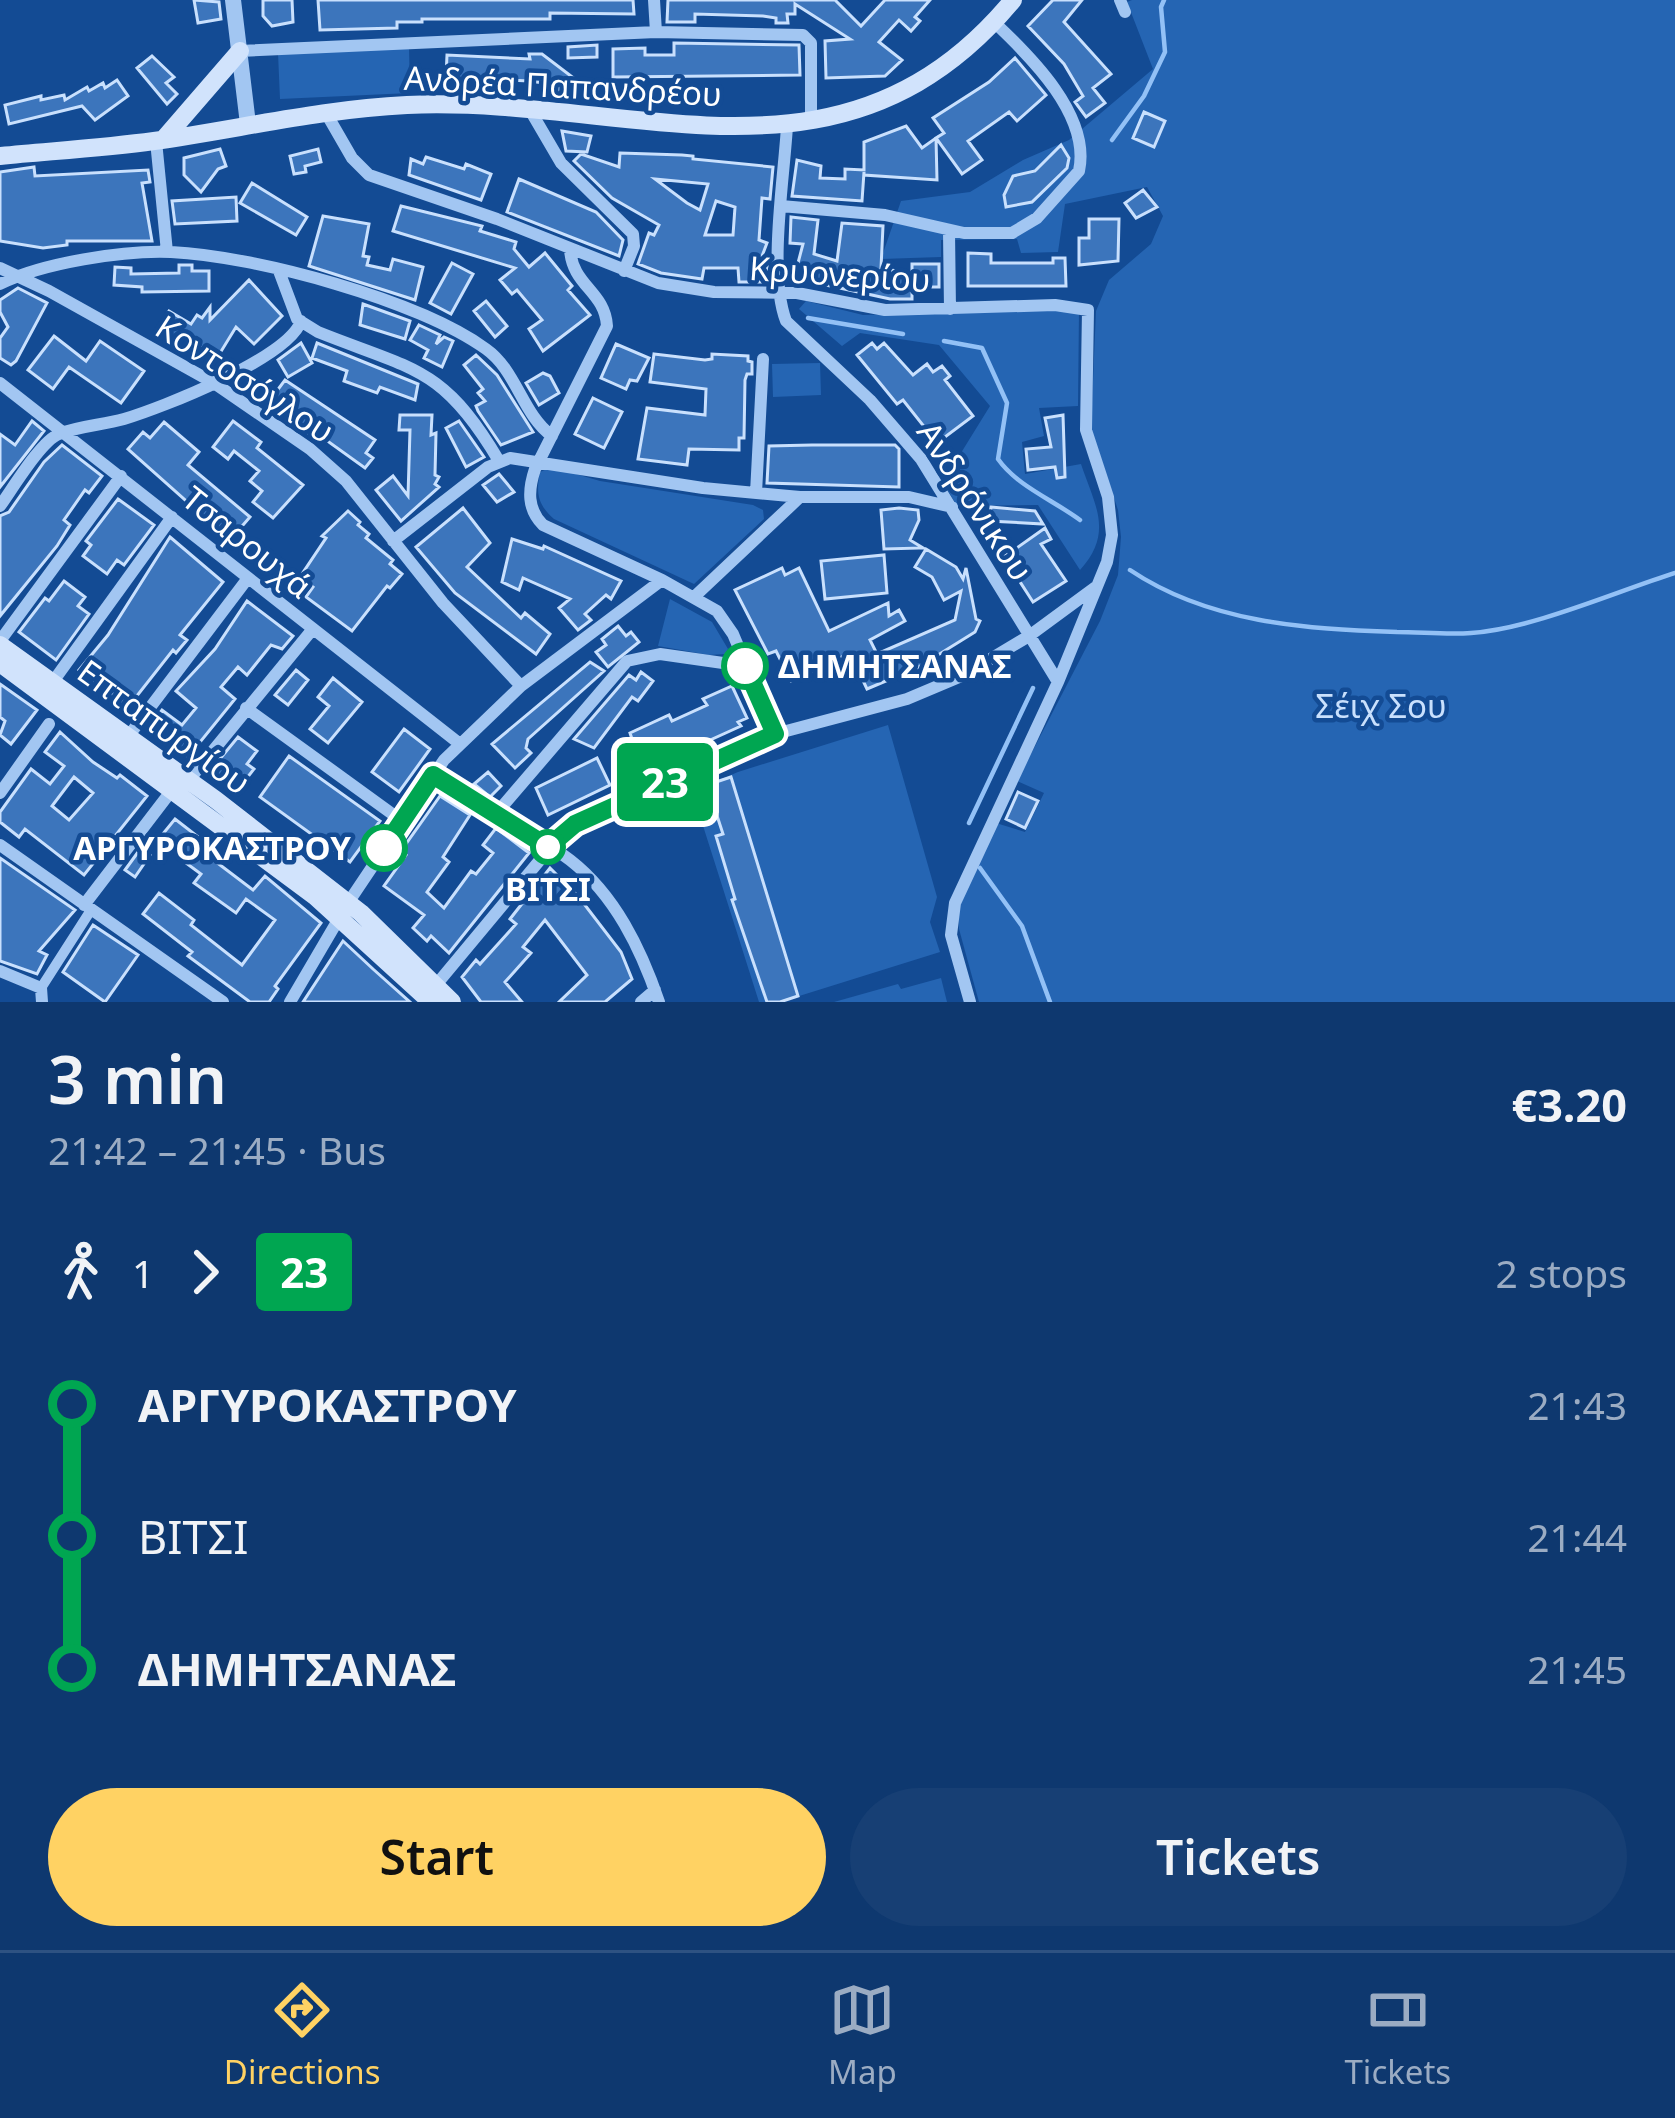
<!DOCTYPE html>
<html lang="en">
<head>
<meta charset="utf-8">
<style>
  :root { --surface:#0e386f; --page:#173f74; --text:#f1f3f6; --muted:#9bacc3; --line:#2e5282; --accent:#ffd263 }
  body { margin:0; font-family:"Noto Sans",sans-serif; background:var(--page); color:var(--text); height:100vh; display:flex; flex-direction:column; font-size:45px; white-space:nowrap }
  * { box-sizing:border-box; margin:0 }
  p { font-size:39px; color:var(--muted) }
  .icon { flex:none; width:66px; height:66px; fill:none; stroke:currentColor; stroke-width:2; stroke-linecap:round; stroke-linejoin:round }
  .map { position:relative; height:1002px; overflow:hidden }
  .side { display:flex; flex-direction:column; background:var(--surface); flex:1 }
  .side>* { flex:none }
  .badge { padding:0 24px; border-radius:9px; font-size:42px; line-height:78px }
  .map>.badge { position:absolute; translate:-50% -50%; box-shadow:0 0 0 6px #fff }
  .legs { display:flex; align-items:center; gap:18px; height:132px; padding:0 48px; font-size:39px }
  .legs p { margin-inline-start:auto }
  .headline { display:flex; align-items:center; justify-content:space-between; height:204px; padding:0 48px }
  h1 { font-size:66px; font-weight:600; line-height:90px }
  .primary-button { display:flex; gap:24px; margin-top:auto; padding:24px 48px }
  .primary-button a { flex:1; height:138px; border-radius:72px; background:var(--accent); color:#111; font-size:48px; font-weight:600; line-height:138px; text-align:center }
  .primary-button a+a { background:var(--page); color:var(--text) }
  ul { padding:0 48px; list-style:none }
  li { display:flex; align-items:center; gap:42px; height:132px; font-size:45px }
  li i { display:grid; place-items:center; width:18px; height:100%; margin:0 15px; background:currentColor }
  li i::after { content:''; width:30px; height:30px; margin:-15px; border:9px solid; border-radius:50%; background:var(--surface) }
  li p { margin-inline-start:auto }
  li:first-child i { background:linear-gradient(#0000 50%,currentColor 0) }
  li:last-child i { background:linear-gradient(currentColor 50%,#0000 0) }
  .tabs { display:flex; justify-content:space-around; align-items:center; height:168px; border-top:3px solid var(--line); background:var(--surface); font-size:33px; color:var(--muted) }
  .tabs a { display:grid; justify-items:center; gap:6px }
  .tabs .active { color:var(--accent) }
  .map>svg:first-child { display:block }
</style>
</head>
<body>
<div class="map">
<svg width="1675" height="1002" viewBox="0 0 1675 1002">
  <rect width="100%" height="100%" fill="#134b94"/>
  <!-- green -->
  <path fill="#2565b3" d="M1132,0H1675V1002H979L959,929L958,910L996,823L1025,832L1044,793L1017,781L1100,621L1118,575L1121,537L1118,510L1091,428L1096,311L1109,280L1151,244L1163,216L1147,187L1065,204L1058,252L1021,253L1017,239L941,240V257L881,259L901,201L970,192L1023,160L1069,140L1153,69L1127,2Z
    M409,47L410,93L280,99L278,53Z
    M806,301L863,315L1079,310L1078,406L1039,408L1044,436L1022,442L1025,474L1081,464C1095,506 1114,532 1080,570L1038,505L957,506L943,482L990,406L939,345L860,333L842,346L799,309Z
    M820,363L821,395L773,397L772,364Z
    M552,467L600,481L753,505L763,510L764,519L694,584L554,519C537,504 536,492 540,472Z
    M670,599L712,622L728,649L725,654L709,655L658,646Z
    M888,725L937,897L930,922L940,952L780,1002H759L698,810L713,805L707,785L738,772Z
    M941,978L947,1002H834L898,984L901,989Z"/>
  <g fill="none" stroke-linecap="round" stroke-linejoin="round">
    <!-- stream -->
    <path stroke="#93c1f6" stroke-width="4.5" d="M1112,140L1144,96L1165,52L1161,7L1164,0
      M808,318L903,334
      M944,341L982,348L1007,403L998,459C1017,486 1053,500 1080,520
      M1130,570C1209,623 1305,629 1397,632C1421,632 1447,635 1471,633C1532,629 1615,592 1675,573
      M969,823L1033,688
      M980,868L1022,926L1050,1002"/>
  </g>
  <!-- building -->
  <path fill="#3c75bc" stroke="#c9e0fd" stroke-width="3" fill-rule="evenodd" d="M194,0L219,2L221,19L198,23Z
    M263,0H292L293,22L272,26L263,16Z
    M318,0H633L634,14L550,13V19H422V22H397V28L320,30Z
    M668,0H835L861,26L885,0H930L915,17L920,21L911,31L899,20L879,42L902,60L885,76L826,78L825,41L850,39L795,4V14H787L788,23H776V18L763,16L695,14V22H667Z
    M1053,0H1082L1064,22L1111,74L1093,88L1105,103L1086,117L1075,102L1083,96L1064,64L1028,26Z
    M674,43L799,45L800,75L613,77V49L645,48V55H674Z
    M597,45V57L568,58V47Z
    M529,54H542L592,92H559V85L529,81L446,77L447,55L530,59Z
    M152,56L174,77L166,83L177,94L167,104L137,68Z
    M1015,58L1046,95L1017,121L1009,112L968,141L982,160L962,174L936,138L944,133L933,118L989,82Z
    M117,80L128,96L95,120L82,106L9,124L5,105L41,96V100L64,95L65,100L87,87L89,91L103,83L105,88Z
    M1144,112L1165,121L1154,147L1133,138Z
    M906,126L922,148L936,138L937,180L864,175V172L862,201L792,196L797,160L821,166L820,178L845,179V169L864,170V142Z
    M562,131L591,136L587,152L566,151Z
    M1061,145L1069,158L1067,168L1032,202L1006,207L1004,195L1013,176L1035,171Z
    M220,149L226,166L218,169L201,192L184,175V158Z
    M318,149L321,162L305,166L306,172L294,174L290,156Z
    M620,153L682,155L693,156V159L773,167L770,199L762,198L759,240L767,243L759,264L767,263L768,282H739L738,268H704L702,279L661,273L638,264L649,233L654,235L659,225L612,198L574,161L581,154L619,167ZM655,179L708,184L700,210L687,203ZM716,201L735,207L733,235H705Z
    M426,157L464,169L466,164L491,174L481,200L409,175L411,159L423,164Z
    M34,167L35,176L148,170L150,182L142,183L152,241H67V245L43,248L0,241V172Z
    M519,179L596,212L623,240L619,256L507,212Z
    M252,183L307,217L296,235L240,203Z
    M1143,190L1157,207L1136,218L1125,203Z
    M236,197L237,221L175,224L172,201Z
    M401,206L482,226L480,231L516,242L514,249L529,267L545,253L572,286L568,290L590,315L543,351L529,329L542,320L517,290L512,294L500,280L515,268L393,231Z
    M323,216L369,224L363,256L369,257L367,265L390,270L393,259L423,267L415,300L309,266Z
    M791,217L818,220L814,254L837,261L842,223L883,226L881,268L912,274V264H939V287H912V299H890L794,278L803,244L790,243Z
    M1089,219H1119L1118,261L1079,265V238H1089Z
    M968,253L991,254V263H1053V258H1065L1066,286H968Z
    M452,263L473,274L451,314L430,303Z
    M179,265H192V271H209V291L142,292V287L114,285L115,267L131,268V274L179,273Z
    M249,280L282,316L254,344L236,327L217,358L183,336L180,341L159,327L169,311L191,324L197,315L202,318L210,307V320Z
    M18,288L47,303L16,361L11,365L0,358V338L8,327L0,312V300Z
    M486,301L507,326L495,337L474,311Z
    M363,304L410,321L405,339L360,325Z
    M419,325L440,335L436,344L444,337L453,341L442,367L424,358L428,350L410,340Z
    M54,336L86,361L100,341L144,371L121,403L69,367L53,389L28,370Z
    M301,343L312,363L288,377L278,360Z
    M317,343L418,384L415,400L380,387L377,393L344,381L347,371L312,358Z
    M872,343L877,349L884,343L913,375L927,364L933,372L942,366L950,376L945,380L973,416L937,443L903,400L897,404L857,355Z
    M616,344L649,358L637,381L630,380L626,389L601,378Z
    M654,354L705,360L712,359V354L748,356V361L752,362V374H747L745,380L744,438H739V450L689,449L687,465L638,459L647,408L705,415L706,389L650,382Z
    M476,355L497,375L533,432L501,445L478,411L476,406L485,401L478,393L483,389L464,365Z
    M543,373L550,376L559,393L539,405L526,383Z
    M285,380L375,440L366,453L373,458L365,468L315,432L312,436L267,404Z
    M593,398L622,412L604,448L575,434Z
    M400,415H432L431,435L436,433L435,475L439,477L435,484L439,487L401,521L376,490L393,476L408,496L410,430H399Z
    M1063,415L1065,477L1057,478L1055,467L1028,470L1026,449L1051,447L1045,418Z
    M32,421L44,431L0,487V434L15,445Z
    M233,421L261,442L257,448L303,485L273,518L253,502L262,491L250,481L259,471L234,451L228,459L213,447Z
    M459,421L484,457L466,467L446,428Z
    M164,422L199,452L188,465L250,517L230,540L128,449L143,432L150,438Z
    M62,445L102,476L89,493L85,490L64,520L70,525L57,546L0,616V516L9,512L44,462Z
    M812,445H895L899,449V487L767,483L769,446Z
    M499,474L514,492L497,502L483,485Z
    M118,499L154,525L124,565L117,560L107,574L83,556L91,545L86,541Z
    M991,507L1035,511L1043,524L989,521Z
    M463,508L490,543L467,567L521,618L525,613L550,634L536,654L455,593L416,547Z
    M899,508L918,510L919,520L910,540L923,548L884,549L881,510Z
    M348,511L360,522L358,525L369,534L366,538L393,560L390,564L402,574L390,588L387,586L352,631L306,597L313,587L300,577L326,538L322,536Z
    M1045,528L1051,539L1041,544L1066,581L1033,602L1004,557Z
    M170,537L223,582L180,635L187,640L176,653L173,650L129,706L79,670L108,635Z
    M512,539L543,549L544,546L621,581L611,599L606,595L585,614L591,620L578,630L559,608L570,599L523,578L519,590L502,582Z
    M926,549L956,567L963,579L966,568L976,619L980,621L975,632L917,668L867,689L850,653L791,681L776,651L768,654L735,590L782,568L785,575L799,568L829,631L888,603L889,616L899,610L905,621L870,640L877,654L955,620L961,591L944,600L932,577L915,567Z
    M884,555L887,593L825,599L821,561Z
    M64,581L85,597L78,606L89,614L56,660L19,632L45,598L49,601Z
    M247,601L293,636L282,649L271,645L247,675L238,667L221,687L235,699L188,757L150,726L162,710L182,725L196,708L176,691L215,649Z
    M618,626L626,636L631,632L639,642L608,667L596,652L606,645L602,639Z
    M590,662L604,671L528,739L526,748L531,753L515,768L492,744Z
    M296,670L308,680L288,705L275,695Z
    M641,672L653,681L638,701L632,697L594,748L574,739L629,675L636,680Z
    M333,678L362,702L328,743L310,729L329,706L318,697Z
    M0,684L37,710L11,744L0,735L5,721L0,717Z
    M732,686L747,718L738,722L741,726L631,776L617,746L632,739L630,733L669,715L672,721L707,705L703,699Z
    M404,729L430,749L399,792L372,772Z
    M60,732L93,762L117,778L120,775L147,796L84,875L25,829L19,837L0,822V812L31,769L50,784L64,766L45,752ZM74,777L93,793L69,820L52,806Z
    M238,737L257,751L247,764L254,769L237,791L210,771Z
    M289,756L380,821L350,862L260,797Z
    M597,758L610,785L548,815L536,788Z
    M488,772L501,786L490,797L474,784Z
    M731,777L798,996L780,1002H767L732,900L735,899L716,836L723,834L707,785Z
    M1018,792L1038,801L1025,828L1006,819Z
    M440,796L470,815L443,857L449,862L427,892L444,908L471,871L476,874L493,853L483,845L496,828L529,853L449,953L431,936L427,941L413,928L424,915L384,886L406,855L401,851Z
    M175,819L197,836L195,839L206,847L203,852L253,890L265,876L321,923L275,986L278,989L269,1002H250L188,956L192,952L143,914L159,893L194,920L191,925L242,965L275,920L246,899L236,913L194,883L201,874L182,860L184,856L177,847L162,835Z
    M141,848L150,855L135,877L125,870Z
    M0,858L75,910L39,951L47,955L37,974L0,961Z
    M550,868L578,896L621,952L632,979L605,1002H559L587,975L545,920L523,947L531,953L505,982L522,1002H481L462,977L476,960L480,964L516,924L510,919Z
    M93,925L138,955L105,1002L63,972Z
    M343,941L373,969L410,1002H303Z"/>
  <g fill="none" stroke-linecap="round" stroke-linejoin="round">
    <!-- pedestrian -->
    <path stroke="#a2c6f2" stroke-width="10" d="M41,988L91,910"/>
    <!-- minor -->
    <path stroke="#a2c6f2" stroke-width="12" d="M654,0L656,32
      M1120,0L1125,12
      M240,51L656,32L803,35L811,43V123
      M530,110L561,163L633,234L634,246L624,271
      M326,113L352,158L369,175L497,219L658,283L714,292L797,293L885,310L1055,305L1088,310L1086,430L1108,497L1112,535L1107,562L1058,682
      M787,126C784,179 768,273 786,321L870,400L921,459L1058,682L955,903L951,935L970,1002
      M156,141L167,252
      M781,206L885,215L964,233H1012L1037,218L1079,171C1091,116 1031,57 995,23
      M949,232L950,309
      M570,249C572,286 605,291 607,326L535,469C528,490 527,509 543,525L662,580L717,611L733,634L775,734
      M0,268L49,291L214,383L310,449L346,481L443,603L521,686
      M279,271L297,319L318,332C413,370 443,366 499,461
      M0,284C42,263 124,250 171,252C256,256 418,300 486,349C517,371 522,414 552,436
      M0,383L460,744
      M756,493L763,359
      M0,506C13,488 41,441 59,434C79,426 103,425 124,419C161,408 289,358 301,321
      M393,541L488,467L510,458L703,488L800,497H909L952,507
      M694,597L800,497
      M0,641L121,476
      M52,683L172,517
      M246,708L402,821
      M127,738L248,578
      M433,775C475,802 531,830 570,860C615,895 641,949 659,1002
      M189,780L312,630
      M0,793L49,724
      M495,815L627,661L660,654L744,666
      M0,845L223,1002
      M84,905L172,790
      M0,971L41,988L42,1002
      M436,985L565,830L775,734L907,699L964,675L1029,636L1097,586
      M290,1002L348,903L444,760L521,686L662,580
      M641,1002L655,990"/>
    <!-- tertiary -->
    <path stroke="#a2c6f2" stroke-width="16" d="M233,0L248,124"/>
    <!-- secondary -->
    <path stroke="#d1e3fc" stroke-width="18" d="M163,140L240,51
      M0,156C51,151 103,148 154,141C239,129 322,109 407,105C632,95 842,206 1013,0
      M0,645L216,800L361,913L452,1002
      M0,663L316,897L431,1002"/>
  </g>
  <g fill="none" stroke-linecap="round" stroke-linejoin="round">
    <!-- line-1 casing -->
    <g stroke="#fff" stroke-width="27">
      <path id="line-1" d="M384,848L433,775L548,847L575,824L775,734L745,666"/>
    </g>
    <!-- line-1 -->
    <use href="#line-1" stroke="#00a651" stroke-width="18"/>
  </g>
  <!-- markers -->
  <g fill="#fff" stroke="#00a651" stroke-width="6">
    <circle cx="745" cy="666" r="21"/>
    <circle cx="548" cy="847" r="15"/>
    <circle cx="384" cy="848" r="21"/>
  </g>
  <g text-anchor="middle" stroke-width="9" stroke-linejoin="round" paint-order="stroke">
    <!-- street labels -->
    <g font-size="33" fill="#fff" stroke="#134b94">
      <text transform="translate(563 86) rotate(3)" y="12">Ανδρέα Παπανδρέου</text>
      <text transform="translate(840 274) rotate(4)" y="12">Κρυονερίου</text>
      <text transform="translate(245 379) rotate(33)" y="12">Κοντοσόγλου</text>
      <text transform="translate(975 501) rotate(57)" y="12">Ανδρόνικου</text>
      <text transform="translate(247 542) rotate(39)" y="12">Τσαρουχά</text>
      <text transform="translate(164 727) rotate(36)" y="12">Επταπυργίου</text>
    </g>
    <!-- stop labels -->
    <g font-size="33" font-weight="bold" fill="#fff" stroke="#134b94" text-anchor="start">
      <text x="778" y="678">ΔΗΜΗΤΣΑΝΑΣ</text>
      <text x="351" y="860" text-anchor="end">ΑΡΓΥΡΟΚΑΣΤΡΟΥ</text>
      <text x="548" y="901" text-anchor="middle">ΒΙΤΣΙ</text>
    </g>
    <!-- park labels -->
    <g font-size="33" fill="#c9e0fd" stroke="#134b94">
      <text x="1381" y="718">Σέιχ Σου</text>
    </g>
  </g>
</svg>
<b class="badge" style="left:665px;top:782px;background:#00a651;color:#fff">23</b>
</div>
<section class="side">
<div class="headline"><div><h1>3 min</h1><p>21:42 – 21:45 · Bus</p></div><b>€3.20</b></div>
<div class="legs"><svg class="icon" aria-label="walk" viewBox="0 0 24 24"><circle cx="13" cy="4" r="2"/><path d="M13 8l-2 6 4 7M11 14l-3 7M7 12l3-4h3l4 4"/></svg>1<svg class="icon" aria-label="forward" viewBox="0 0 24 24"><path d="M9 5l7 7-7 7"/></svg><b class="badge" style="background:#00a651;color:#fff">23</b><p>2 stops</p></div>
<ul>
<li><i style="color:#00a651"></i><b>ΑΡΓΥΡΟΚΑΣΤΡΟΥ</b><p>21:43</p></li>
<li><i style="color:#00a651"></i><span>ΒΙΤΣΙ</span><p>21:44</p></li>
<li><i style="color:#00a651"></i><b>ΔΗΜΗΤΣΑΝΑΣ</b><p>21:45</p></li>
</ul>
<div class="primary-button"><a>Start</a><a>Tickets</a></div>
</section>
<nav class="tabs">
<a class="active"><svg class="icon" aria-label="directions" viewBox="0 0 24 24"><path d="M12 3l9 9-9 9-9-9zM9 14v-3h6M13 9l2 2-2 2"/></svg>Directions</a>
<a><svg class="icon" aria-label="map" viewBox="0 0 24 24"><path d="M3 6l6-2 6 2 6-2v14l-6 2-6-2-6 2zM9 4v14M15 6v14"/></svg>Map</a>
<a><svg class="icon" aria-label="tickets" viewBox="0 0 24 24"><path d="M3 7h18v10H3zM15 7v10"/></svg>Tickets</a>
</nav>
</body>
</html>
